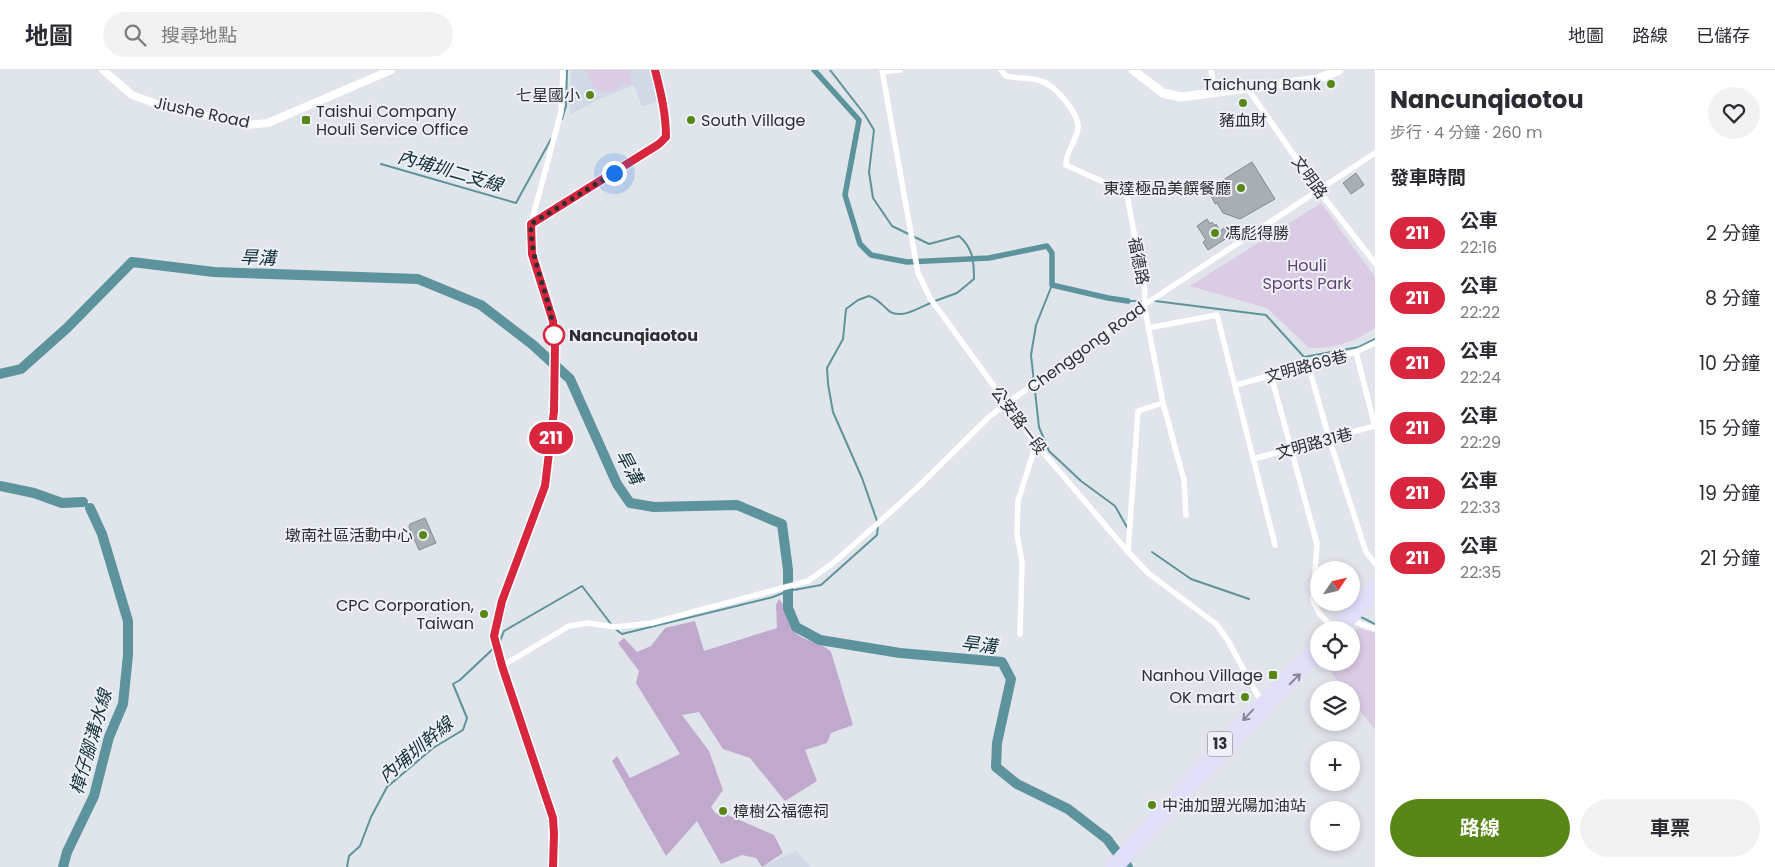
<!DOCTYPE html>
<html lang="zh-TW">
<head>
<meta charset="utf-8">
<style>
  :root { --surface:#fff; --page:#f2f2f3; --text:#2b2b33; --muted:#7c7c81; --line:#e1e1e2; --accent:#598717 }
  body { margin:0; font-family:Poppins,"Noto Sans TC",sans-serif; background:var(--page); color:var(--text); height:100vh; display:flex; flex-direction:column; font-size:19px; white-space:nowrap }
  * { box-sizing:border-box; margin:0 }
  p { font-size:16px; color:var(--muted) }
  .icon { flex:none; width:28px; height:28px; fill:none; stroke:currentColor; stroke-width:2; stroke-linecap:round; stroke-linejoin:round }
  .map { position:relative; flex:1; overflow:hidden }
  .side { display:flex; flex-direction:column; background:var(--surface); width:400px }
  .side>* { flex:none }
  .badge { padding:0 10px; border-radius:16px; font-size:18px; line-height:32px }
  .needle { width:32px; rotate:55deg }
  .buttons { position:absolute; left:1310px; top:491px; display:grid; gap:10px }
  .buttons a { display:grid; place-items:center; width:50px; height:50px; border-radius:50%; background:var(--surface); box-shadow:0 2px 8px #0003; font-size:25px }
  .you { position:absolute; width:25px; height:25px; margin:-12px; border:4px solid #fff; border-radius:50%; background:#1a73e8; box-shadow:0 0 0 8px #1a73e833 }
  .map>.badge { position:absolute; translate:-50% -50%; box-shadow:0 0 0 2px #fff }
  h2 { padding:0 15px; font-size:19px; line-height:45px }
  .round { display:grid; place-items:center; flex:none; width:52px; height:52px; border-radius:26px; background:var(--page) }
  .summary { display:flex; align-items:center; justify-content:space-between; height:85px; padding:0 15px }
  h1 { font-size:24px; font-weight:700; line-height:38px }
  .action { display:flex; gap:10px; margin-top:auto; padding:10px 15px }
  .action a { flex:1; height:58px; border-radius:30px; background:var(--accent); color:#fff; font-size:20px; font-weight:700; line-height:58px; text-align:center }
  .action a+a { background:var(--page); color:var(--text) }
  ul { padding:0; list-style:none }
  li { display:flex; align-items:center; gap:15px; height:65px; padding:0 15px }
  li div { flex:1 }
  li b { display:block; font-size:19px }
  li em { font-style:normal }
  li .badge { min-width:55px; font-weight:700; text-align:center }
  header { display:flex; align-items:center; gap:30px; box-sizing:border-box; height:70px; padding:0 25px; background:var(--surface); border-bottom:1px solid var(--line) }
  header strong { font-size:24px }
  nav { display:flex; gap:28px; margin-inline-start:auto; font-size:18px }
  .search { width:350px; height:45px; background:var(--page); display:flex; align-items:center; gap:12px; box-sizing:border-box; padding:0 18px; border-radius:28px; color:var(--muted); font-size:19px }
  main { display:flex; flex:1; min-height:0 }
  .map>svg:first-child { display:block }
</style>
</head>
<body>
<header>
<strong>地圖</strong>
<div class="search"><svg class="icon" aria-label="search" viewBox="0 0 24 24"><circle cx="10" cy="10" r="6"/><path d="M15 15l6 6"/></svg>搜尋地點</div>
<nav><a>地圖</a><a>路線</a><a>已儲存</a></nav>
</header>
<main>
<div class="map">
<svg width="1375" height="797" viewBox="0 0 1375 797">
  <rect width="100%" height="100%" fill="#e0e4eb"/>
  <!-- built -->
  <path fill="#d1d9e6" d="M571,0H650L657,31L642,37L634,15L595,31L570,45Z
    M796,781L811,797H761Z"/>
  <!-- green -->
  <path fill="#dccbe4" d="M586,0H629L632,14L625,16L624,12L616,20L601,22L593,16Z
    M1321,133L1375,207V258C1351,273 1337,278 1309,278L1267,238L1190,216Z
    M1358,558L1375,563V660L1351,629V620H1345L1324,593L1351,592V565Z"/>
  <!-- forest -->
  <path fill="#c1a8cd" d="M779,529L793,547L790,556C800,573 818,569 831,582L853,655L831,663L827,673L805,680L817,711L785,731L750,688L723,679L699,642L682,645L709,681L723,720L711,737L716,744L721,742L774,765L783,783L762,797L756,788L742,785L721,794L697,751L666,786L612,691L617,686L630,708L680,684L636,613L639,601L618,573L624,568L637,582L651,576L665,558L695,551L704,581L777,558L776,535Z"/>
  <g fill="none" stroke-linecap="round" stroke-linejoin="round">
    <!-- stream -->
    <path stroke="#5d939c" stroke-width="2" d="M830,0L865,45L874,60L869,102L873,128L892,156L929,174L959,166C973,178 974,191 974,209L957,223L935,231
      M562,49L566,36L567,0
      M381,94L516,133L551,69
      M1052,215L1036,255L1031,285L1039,357L1049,381L1081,411L1115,436L1128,459
      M1128,231H1142
      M1155,231L1266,245L1304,287L1359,277L1375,269
      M877,451L862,408L833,342L828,314L827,298L843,269L846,239L858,230L869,226C878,229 881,234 888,240C900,251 919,237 931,233
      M1152,482L1191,509L1249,529
      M1330,535H1340L1346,539
      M1359,546L1375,554
      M614,558L622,564L773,527L788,521L821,515L877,465L878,456
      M499,574L504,561L582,516L611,554
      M347,797L349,786L360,776L371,747L387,717L433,678L463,660L467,648L453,614L460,610L495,577"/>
    <!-- canal -->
    <path stroke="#5d939c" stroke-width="5.5" d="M814,0L859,50L845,125L860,174L871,185L907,192L989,188L1047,176L1052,183V215L1108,228L1128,231"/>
    <!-- river -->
    <path stroke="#5d939c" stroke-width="10" d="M0,304L21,299L67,258L132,192L214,202L418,209L481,235L533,275L570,309L617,414L630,433L654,437L737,435L782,454L788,500V538L796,557L820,570L900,583L1002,592L1011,609L997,673L996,697L1017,714L1068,739L1107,769L1128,797
      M0,416L34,423L62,433L83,432
      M63,797L67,782L94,726L109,667L123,634L128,585V551L102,464L90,438"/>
  </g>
  <!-- building -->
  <path fill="#a8afb3" stroke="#848a8f" d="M1252,92L1275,129L1240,149L1223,143L1217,133L1215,134L1210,123L1218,113Z
    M1356,103L1364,115L1351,124L1343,113Z
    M1207,149L1210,154L1212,152L1215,156L1216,154L1220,161L1224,158L1230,166L1208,180L1203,172L1206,170L1197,156Z
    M425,448L436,473L419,480L409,457L410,454Z"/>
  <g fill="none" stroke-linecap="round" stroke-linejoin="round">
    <!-- minor -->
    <path stroke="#fff" stroke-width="5.5" d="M882,0L918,203L930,228L1036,374L1128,482L1148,503L1216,554L1227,569L1262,633
      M1001,0L1006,6C1018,9 1030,7 1041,11C1055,15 1079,43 1078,58C1077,71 1065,82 1066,95L1121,120L1125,123L1128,130L1145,222L1144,235L1163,333L1138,341L1128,482
      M1211,0L1215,22
      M882,2L900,0
      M1248,19L1319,121L1375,193
      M531,154L561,42L563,0
      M1148,258L1217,245L1275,475
      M1356,282L1375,357
      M1308,294L1329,368L1366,482L1375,493
      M1271,305L1317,474L1313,531L1319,543L1335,560
      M1236,315L1356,282L1375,273
      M1163,333L1184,410L1186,445
      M1253,389L1375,356
      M1349,550L1375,559
      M1020,564L1022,492L1017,464L1018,431L1036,374
      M502,596L569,556L588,553L615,557L652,553L808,511L833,493L875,456L918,417L990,346L1006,334L1144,235L1375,83"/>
    <!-- tertiary -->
    <path stroke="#fff" stroke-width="8" d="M103,0L132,25L162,36L247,55L268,53L391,0
      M553,797L554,764L553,748L502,596L494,567L502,531L545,416L554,341L555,274L553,251L532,184L531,154L659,74L666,67C666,44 661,23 655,0"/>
    <!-- secondary -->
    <path stroke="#fff" stroke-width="9" d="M1133,0L1163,23L1181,27L1318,9L1339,0"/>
    <!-- primary -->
    <path stroke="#e2dffb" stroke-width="9" d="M1331,560L1375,514
      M1343,560L1375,526
      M1109,797L1228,665L1319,572
      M1120,797L1197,712L1319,585"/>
  </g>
  <!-- one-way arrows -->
  <defs><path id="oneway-shaft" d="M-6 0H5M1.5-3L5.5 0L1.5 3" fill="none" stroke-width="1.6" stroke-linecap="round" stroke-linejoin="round" transform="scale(1.25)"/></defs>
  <g stroke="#888696">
    <use href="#oneway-shaft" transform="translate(1295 609) rotate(-45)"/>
    <use href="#oneway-shaft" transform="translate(1248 645) rotate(134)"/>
  </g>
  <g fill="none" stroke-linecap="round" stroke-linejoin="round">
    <!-- line casing -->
    <g stroke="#fff" stroke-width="11">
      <path id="line" d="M553,797L554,764L553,748L502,596L494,566L502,531L545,416L554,341L555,274L553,251L532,184L531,154L659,74L666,67C666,44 661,23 655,0"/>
    </g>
    <!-- line -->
    <use href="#line" stroke="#d7263d" stroke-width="8"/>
    <!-- walk -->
    <path stroke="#2d2e31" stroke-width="5" stroke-dasharray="0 9" d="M554,265C551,227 530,193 531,154L614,103"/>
  </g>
  <!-- markers -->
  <g fill="#598717" stroke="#edf1f8" stroke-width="2">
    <circle cx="1331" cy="14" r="5"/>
    <circle cx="590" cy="25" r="5"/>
    <circle cx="1243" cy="33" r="5"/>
    <rect x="301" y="45" width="10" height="10" rx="2.5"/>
    <circle cx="691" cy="50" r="5"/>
    <circle cx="1241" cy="118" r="5"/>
    <circle cx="1215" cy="163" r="5"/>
    <circle cx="423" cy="465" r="5"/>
    <circle cx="484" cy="544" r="5"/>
    <rect x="1268" y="600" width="10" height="10" rx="2.5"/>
    <circle cx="1245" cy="627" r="5"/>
    <circle cx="1152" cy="735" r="5"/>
    <circle cx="723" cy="741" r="5"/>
  </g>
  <circle fill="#fff" stroke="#d7263d" stroke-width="2.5" cx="554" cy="265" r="10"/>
  <g text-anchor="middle" stroke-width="4" stroke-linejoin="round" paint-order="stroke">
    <!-- shield labels -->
    <rect fill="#edf1f8" stroke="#67686d" stroke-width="1" x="1207.5" y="661.5" width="25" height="25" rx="4"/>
    <g font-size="15" font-weight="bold" fill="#2d2e31">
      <text x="1220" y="679">13</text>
    </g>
    <!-- poi labels -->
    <g font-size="16" fill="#2d2e31" stroke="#edf1f8" text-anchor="end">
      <text x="1321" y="20">Taichung Bank</text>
      <text x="580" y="31">七星國小</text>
      <text x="316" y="47" text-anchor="start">Taishui Company<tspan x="316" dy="18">Houli Service Office</tspan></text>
      <text x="701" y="56" text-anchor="start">South Village</text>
      <text x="1243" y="56" text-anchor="middle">豬血財</text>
      <text x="1231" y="124">東達極品美饌餐廳</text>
      <text x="1225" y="169" text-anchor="start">馮彪得勝</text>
      <text x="413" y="471">墩南社區活動中心</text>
      <text x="474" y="541">CPC Corporation,<tspan x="474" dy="18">Taiwan</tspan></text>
      <text x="1263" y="611">Nanhou Village</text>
      <text x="1235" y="633">OK mart</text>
      <text x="1162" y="741" text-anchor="start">中油加盟光陽加油站</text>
      <text x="733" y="747" text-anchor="start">樟樹公福德祠</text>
    </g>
    <!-- street labels -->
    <g font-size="16" fill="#2d2e31" stroke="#edf1f8">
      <text transform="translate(202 42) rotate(12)" y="6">Jiushe Road</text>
      <text transform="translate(1310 107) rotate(54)" y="6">文明路</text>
      <text transform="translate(1139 191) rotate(79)" y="6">福德路</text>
      <text transform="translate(1086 277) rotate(-36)" y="6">Chenggong Road</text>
      <text transform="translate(1306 296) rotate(-15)" y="6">文明路69巷</text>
      <text transform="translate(1019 350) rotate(53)" y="6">公安路一段</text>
      <text transform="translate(1314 373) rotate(-15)" y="6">文明路31巷</text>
    </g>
    <!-- park labels -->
    <g font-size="16" fill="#664375" stroke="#edf1f8">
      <text x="1307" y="201">Houli<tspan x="1307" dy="18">Sports Park</tspan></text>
    </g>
    <!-- stop labels -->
    <g font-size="16" font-weight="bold" fill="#2d2e31" stroke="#edf1f8" text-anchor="start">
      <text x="569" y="271">Nancunqiaotou</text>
    </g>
    <!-- water labels -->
    <g font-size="18" font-style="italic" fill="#143035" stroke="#edf1f8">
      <text transform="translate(450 101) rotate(16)" y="6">內埔圳二支線</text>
      <text transform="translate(258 188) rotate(2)" y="6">旱溝</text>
      <text transform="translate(629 397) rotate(62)" y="6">旱溝</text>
      <text transform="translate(979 575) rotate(7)" y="6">旱溝</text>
      <text transform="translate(91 672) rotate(-74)" y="6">樟仔腳溝水線</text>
      <text transform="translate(416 680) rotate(-40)" y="6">內埔圳幹線</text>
    </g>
  </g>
</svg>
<div class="buttons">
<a><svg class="needle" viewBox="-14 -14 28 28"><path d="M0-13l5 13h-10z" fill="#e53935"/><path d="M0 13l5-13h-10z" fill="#7c7c81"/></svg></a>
<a><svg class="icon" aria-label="locate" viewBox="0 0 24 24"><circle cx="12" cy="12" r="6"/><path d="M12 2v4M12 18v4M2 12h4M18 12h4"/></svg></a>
<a><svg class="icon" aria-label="layers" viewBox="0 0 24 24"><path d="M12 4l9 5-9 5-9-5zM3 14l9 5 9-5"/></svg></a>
<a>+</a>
<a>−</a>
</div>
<div class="you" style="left:614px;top:103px"></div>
<b class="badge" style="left:551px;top:368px;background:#d7263d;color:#fff">211</b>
</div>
<section class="side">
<div class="summary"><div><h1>Nancunqiaotou</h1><p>步行 · 4 分鐘 · 260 m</p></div><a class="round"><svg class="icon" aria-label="heart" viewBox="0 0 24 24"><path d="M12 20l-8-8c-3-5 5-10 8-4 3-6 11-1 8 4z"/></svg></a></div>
<h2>發車時間</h2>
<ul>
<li><span class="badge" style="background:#d7263d;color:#fff">211</span><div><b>公車</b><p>22:16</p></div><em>2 分鐘</em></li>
<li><span class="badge" style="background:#d7263d;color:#fff">211</span><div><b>公車</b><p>22:22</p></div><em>8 分鐘</em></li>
<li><span class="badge" style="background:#d7263d;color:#fff">211</span><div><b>公車</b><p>22:24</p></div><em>10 分鐘</em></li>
<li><span class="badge" style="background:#d7263d;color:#fff">211</span><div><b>公車</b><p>22:29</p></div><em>15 分鐘</em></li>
<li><span class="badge" style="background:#d7263d;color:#fff">211</span><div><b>公車</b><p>22:33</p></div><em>19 分鐘</em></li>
<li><span class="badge" style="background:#d7263d;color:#fff">211</span><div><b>公車</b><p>22:35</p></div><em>21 分鐘</em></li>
</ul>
<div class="action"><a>路線</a><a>車票</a></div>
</section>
</main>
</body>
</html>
